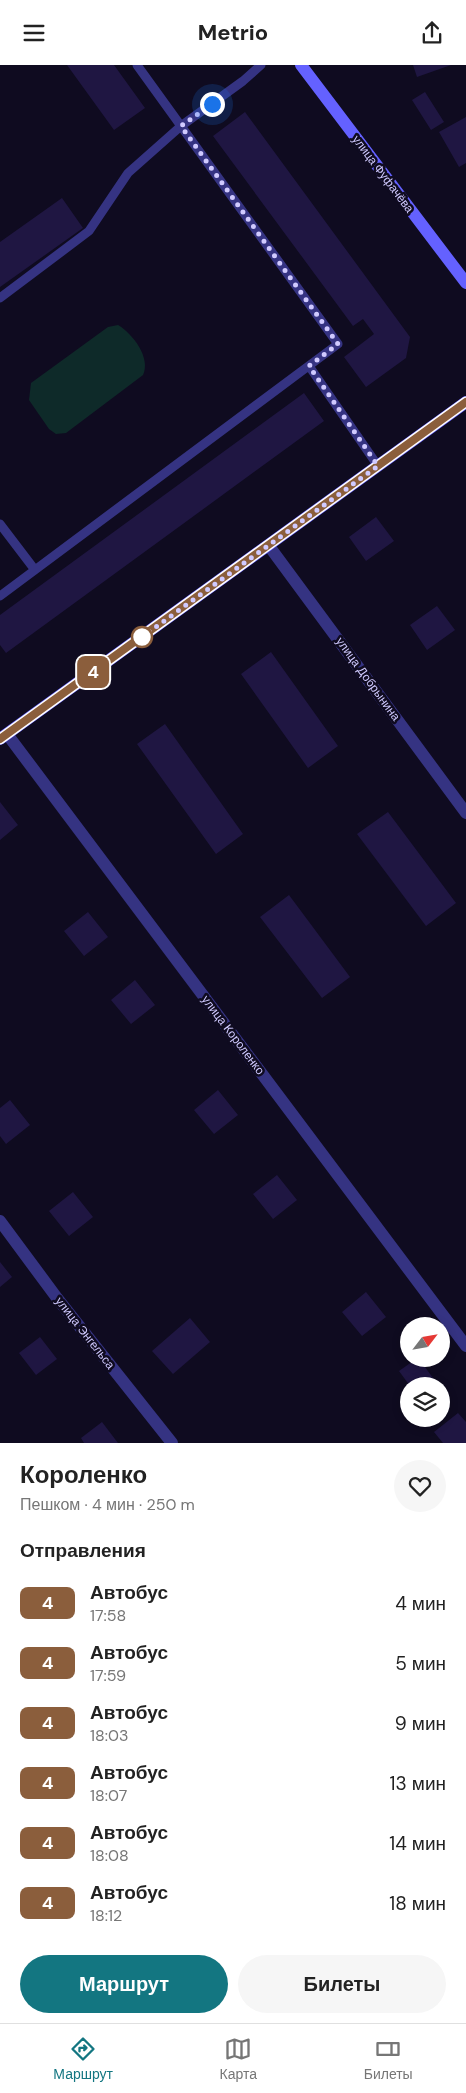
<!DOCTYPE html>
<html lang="ru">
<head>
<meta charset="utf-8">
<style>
  :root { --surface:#fff; --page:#f6f6f6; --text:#222; --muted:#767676; --line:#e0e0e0; --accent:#137681 }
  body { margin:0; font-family:"DM Sans",sans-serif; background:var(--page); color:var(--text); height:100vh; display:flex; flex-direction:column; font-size:19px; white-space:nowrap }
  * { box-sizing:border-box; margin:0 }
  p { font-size:16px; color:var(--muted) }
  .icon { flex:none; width:28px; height:28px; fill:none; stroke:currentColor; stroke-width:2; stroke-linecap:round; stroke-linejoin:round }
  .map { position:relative; height:1378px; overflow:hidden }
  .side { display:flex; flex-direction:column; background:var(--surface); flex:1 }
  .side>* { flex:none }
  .badge { padding:0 10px; border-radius:8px; font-size:18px; line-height:32px }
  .needle { width:32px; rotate:59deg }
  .fabs { position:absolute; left:400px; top:1252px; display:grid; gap:10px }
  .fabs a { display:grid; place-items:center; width:50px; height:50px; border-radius:50%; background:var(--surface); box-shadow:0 2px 8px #0003; font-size:25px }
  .you { position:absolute; width:25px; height:25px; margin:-12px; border:4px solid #fff; border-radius:50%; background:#1a73e8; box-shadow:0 0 0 8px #1a73e833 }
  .map>.badge { position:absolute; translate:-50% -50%; box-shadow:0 0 0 2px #fff }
  h2 { padding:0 20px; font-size:19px; line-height:45px }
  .round { display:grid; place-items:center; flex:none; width:52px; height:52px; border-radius:26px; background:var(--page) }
  .summary { display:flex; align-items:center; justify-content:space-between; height:85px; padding:0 20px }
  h1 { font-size:24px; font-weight:700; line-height:38px }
  .action { display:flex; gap:10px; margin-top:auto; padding:10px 20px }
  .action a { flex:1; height:58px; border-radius:30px; background:var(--accent); color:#fff; font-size:20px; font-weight:700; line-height:58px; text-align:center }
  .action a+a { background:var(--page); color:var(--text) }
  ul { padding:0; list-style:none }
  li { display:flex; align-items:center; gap:15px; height:60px; padding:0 20px }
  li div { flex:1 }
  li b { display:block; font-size:19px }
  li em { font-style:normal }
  li .badge { min-width:55px; font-weight:700; text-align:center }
  header { display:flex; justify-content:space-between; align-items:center; height:65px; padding:0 20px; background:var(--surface); font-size:22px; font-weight:700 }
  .menu { display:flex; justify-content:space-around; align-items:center; height:70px; border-top:1px solid var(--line); background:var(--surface); font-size:14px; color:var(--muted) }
  .menu a { display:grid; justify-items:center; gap:2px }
  .menu .selected { color:var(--accent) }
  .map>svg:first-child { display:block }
</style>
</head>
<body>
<header><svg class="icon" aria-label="menu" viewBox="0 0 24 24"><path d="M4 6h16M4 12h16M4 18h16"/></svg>Metrio<svg class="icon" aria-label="share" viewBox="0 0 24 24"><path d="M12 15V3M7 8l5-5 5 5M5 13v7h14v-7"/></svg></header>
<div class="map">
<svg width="466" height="1378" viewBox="0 0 466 1378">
  <rect width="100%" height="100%" fill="#0f0b20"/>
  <!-- green -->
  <path fill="#0e2a29" d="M118,260C133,269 151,293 143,310L66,368L56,369L49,364L29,335L31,318L108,262Z"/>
  <!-- building -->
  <path fill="#1f1642" d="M67,0H114L145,43L114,65Z
    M413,0H451L417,12Z
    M425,27L444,57L431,65L412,35Z
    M245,47L410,272L406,293L366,322L344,292L374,269L363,254L353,261L213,71Z
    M466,52V98L459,102L439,67Z
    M62,133L83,163L0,222V177Z
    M304,328L324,356L6,588L0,580V550Z
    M376,452L394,476L366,496L349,472Z
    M437,541L455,565L427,585L410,560Z
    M271,587L338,681L308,703L241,609Z
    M165,659L243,769L216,789L137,679Z
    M0,737L18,760L0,775Z
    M388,747L456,838L426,861L357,769Z
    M289,830L350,912L322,933L260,852Z
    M88,847L108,872L84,891L64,866Z
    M135,915L155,940L131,959L111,935Z
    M218,1025L238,1050L214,1069L194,1045Z
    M10,1035L30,1060L6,1079L0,1071V1043Z
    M277,1110L297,1135L273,1154L253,1129Z
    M73,1127L93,1152L69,1171L49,1146Z
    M0,1197L12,1212L0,1222Z
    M366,1227L386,1252L362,1271L342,1247Z
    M190,1253L210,1277L173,1309L152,1286Z
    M40,1272L57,1294L36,1310L19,1288Z
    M416,1294H419L439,1321H410L399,1306Z
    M458,1348L466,1357V1378H443L434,1367Z
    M102,1357L118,1378H84L81,1373Z"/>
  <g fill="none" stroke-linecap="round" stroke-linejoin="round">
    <!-- lane -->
    <path stroke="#353382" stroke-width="9" d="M0,233L89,166L128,108L181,61L137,0
      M309,301L378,401
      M0,459L35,505
      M0,531L338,279L181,61L243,16L261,0"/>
    <!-- street -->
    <path stroke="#353382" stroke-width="12" d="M269,481L466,748
      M7,669L466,1281
      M0,1156L57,1233L172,1378"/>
    <!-- secondary -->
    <path stroke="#6461ff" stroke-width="12" d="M301,0L466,218
      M0,674L466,337"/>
  </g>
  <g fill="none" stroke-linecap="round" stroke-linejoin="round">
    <!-- line casing -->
    <g stroke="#fff" stroke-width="11">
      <path id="line" d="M0,674L466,337"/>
    </g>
    <!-- line -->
    <use href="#line" stroke="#8b5e3c" stroke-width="8"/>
    <!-- walk -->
    <path stroke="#d0caff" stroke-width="5" stroke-dasharray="0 9" d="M142,572L378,401L309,301L338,279L181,61L212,39"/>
  </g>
  <!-- markers -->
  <circle fill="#fff" stroke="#8b5e3c" stroke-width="2.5" cx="142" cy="572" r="10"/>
  <g text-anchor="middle" stroke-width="5" stroke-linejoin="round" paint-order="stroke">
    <!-- street labels -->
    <g font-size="12" fill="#d0caff" stroke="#0f0b20">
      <text transform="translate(383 109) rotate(53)" y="4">улица Фуфачёва</text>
      <text transform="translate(368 614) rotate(54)" y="4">улица Добрынина</text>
      <text transform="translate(233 970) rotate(53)" y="4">улица Короленко</text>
      <text transform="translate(85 1268) rotate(52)" y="4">улица Энгельса</text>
    </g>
  </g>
</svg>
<div class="fabs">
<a><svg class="needle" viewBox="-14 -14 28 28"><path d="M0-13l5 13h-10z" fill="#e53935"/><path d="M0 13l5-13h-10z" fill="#767676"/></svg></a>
<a><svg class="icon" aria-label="layers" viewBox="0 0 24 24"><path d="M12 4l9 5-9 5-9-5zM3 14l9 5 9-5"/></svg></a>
</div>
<div class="you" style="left:212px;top:39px"></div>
<b class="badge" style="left:93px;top:607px;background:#8b5e3c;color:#fff">4</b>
</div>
<section class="side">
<div class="summary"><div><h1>Короленко</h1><p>Пешком · 4 мин · 250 m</p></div><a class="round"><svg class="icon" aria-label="heart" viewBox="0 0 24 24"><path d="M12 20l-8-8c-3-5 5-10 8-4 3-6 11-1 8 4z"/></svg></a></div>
<h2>Отправления</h2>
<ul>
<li><span class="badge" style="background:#8b5e3c;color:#fff">4</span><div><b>Автобус</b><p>17:58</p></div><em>4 мин</em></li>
<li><span class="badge" style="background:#8b5e3c;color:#fff">4</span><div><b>Автобус</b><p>17:59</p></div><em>5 мин</em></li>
<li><span class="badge" style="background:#8b5e3c;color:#fff">4</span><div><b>Автобус</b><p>18:03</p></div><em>9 мин</em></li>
<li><span class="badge" style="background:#8b5e3c;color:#fff">4</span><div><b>Автобус</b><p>18:07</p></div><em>13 мин</em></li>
<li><span class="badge" style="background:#8b5e3c;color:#fff">4</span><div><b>Автобус</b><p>18:08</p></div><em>14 мин</em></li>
<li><span class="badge" style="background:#8b5e3c;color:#fff">4</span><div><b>Автобус</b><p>18:12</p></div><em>18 мин</em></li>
</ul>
<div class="action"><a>Маршрут</a><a>Билеты</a></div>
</section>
<nav class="menu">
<a class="selected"><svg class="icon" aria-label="directions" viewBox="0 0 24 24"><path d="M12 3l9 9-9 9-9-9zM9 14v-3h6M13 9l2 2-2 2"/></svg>Маршрут</a>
<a><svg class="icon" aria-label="map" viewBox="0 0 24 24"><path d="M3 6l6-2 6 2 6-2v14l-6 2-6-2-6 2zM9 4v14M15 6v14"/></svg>Карта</a>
<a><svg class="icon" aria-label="tickets" viewBox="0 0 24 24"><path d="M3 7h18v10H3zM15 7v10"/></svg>Билеты</a>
</nav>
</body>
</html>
